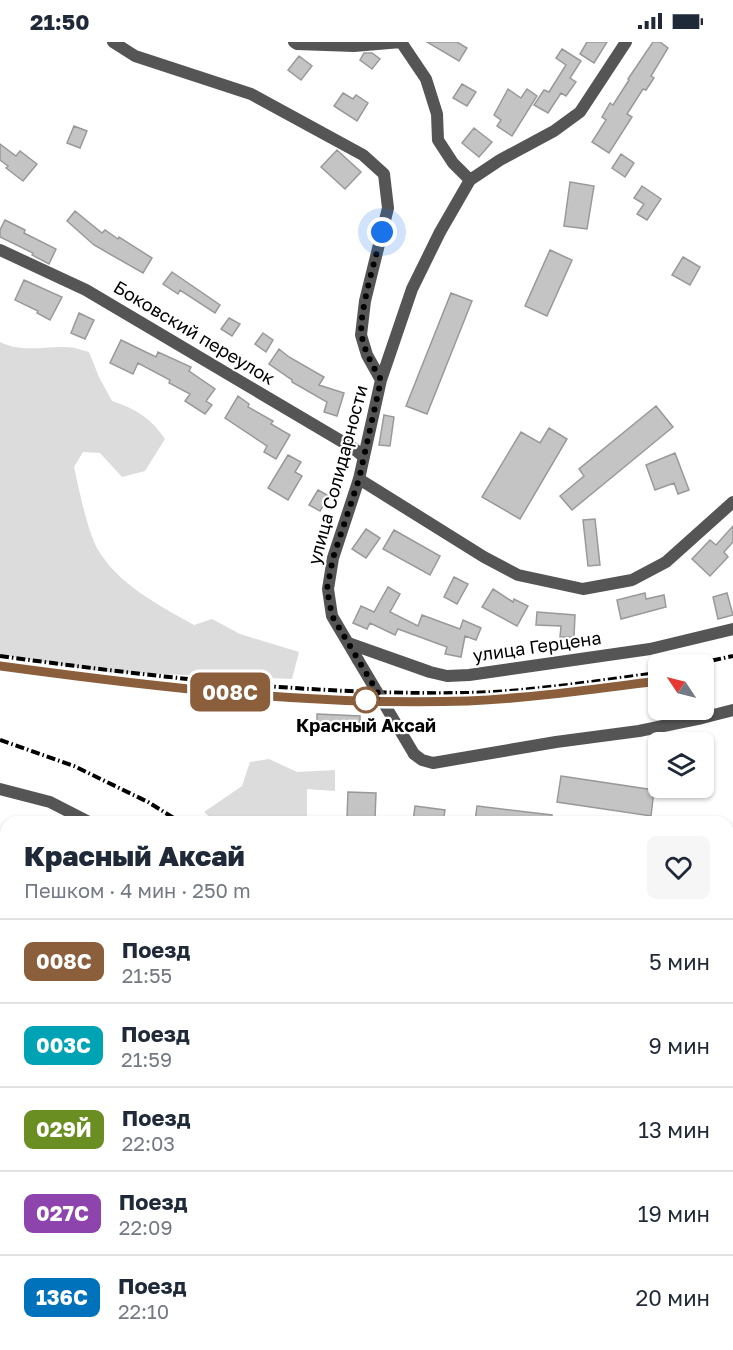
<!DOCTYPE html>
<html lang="ru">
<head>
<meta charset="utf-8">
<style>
  :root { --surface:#fff; --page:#f6f6f7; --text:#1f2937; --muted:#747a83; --line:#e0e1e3 }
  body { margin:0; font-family:"Golos Text",sans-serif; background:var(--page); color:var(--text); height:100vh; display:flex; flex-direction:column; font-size:22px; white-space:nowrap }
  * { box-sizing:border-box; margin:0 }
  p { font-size:20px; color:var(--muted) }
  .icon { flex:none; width:33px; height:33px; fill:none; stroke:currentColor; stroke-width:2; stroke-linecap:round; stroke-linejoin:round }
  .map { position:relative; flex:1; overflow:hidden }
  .side { position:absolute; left:0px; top:774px; width:734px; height:534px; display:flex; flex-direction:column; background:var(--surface); border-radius:18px 18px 0 0; box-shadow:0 2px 4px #0004 }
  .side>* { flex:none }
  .badge { padding:0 12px; border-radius:9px; font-size:21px; line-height:39px }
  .needle { width:39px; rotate:305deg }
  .tools { position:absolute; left:648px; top:612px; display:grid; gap:12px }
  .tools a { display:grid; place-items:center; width:66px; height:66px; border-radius:9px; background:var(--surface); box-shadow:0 2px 4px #0004; font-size:30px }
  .you { position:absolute; width:30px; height:30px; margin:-15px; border:4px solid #fff; border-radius:50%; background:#1a73e8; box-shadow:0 0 0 9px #1a73e833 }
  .map>.badge { position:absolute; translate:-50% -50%; box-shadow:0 0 0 3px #fff }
  .round { display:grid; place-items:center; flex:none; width:63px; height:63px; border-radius:9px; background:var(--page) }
  .summary { display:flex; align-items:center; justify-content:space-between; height:102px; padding:0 24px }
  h1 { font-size:28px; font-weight:800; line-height:45px }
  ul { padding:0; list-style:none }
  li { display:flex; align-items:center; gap:18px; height:84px; padding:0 24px; border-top:2px solid var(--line) }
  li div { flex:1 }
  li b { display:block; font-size:22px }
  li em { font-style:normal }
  li .badge { min-width:66px; font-weight:700; text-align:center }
  .status { display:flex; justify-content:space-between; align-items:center; height:42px; padding:0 30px; background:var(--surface); direction:ltr }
  .status svg { height:16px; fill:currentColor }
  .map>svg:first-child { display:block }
</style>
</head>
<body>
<div class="status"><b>21:50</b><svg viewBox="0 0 49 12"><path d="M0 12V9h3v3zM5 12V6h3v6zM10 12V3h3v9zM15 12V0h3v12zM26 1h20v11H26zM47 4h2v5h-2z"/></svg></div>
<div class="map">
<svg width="733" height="1308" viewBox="0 0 733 1308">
  <rect width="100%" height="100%" fill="#fff"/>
  <!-- green -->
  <path fill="#dcdcdc" d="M0,300C22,311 43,304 66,305C73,305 82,308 89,310L99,335L112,359C136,367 151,376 165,397L145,429L122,435L100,411L83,410L74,425C79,447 87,487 97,506C118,543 159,563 194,583L212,577L240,592L299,610L292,637L105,630L0,613Z
    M269,717L297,730L335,728V749L307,747V780H215L204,770L242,744L250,720Z
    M0,996L6,1006V1074L0,1073Z
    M471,1302H553L563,1308H471L473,1305Z
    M575,1302H643L647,1308H569Z"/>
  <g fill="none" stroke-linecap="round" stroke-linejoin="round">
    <!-- stream -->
    <path stroke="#a3a3a3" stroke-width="4" d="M530,1302L531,1308"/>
  </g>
  <!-- building -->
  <path fill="#c4c4c4" stroke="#999" stroke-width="1.5" d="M427,0H457L467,6L459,19Z
    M587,0H607L594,21L580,12Z
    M653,0H660L668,6L651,34L654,36L646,48L643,47L627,72L632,75L609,111L592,100L606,78L602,75L610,61L613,63L629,38L628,37Z
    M562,7L581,19L570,36L576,40L566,54L561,51L548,71L534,63L544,48L549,50L566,23L556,16Z
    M364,11H372L380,17L372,27L360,18Z
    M299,14L312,24L301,38L288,28Z
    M462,42L476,50L467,64L453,56Z
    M508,47L521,56L527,47L537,54L512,94L497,84L501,78L494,73Z
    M343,51L353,57L356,53L368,61L357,79L334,64Z
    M74,84L87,89L80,106L67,101Z
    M474,86L492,100L479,115L462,101Z
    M0,102L16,114L20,109L37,122L23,139L6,126L8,124L0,118Z
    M337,108L361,130L345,147L321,125Z
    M621,112L634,121L625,135L612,126Z
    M570,140L594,144L587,187L564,184Z
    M642,144L661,157L647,178L637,172L644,162L634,156Z
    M75,169L102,191L105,188L118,197L119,195L152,216L143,231L94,203L67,179Z
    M5,178L25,188L24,191L56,207L49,222L32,213L33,211L0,195V188Z
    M550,208L572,218L547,274L525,264Z
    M683,215L700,225L690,243L672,233Z
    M172,230L220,263L215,271L180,248L178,252L163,242Z
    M24,238L62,255L50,278L37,271L38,269L15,258Z
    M451,251L472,259L427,372L406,364Z
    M79,271L94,278L85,297L71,291Z
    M229,276L240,282L232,294L221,287Z
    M263,291L273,298L266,310L255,302Z
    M121,298L156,315L158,310L191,325L189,329L215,347L206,359L212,363L205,372L185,359L190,352L169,341L170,338L138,321L133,332L110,321Z
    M279,307L289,315L324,335L319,343L344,351L337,374L324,370L327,360L292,340V338L269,322Z
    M238,354L249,362L248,365L273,379L271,382L290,393L276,417L264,410L267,404L225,376Z
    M656,364L673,385L572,468L560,454L584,434L579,427Z
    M384,373L394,375L390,404L379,403Z
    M549,386L567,397L520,477L482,455L521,390L540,401Z
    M675,411L689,448L678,452L674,441L655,448L646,423Z
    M288,413L301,420L295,430L302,434L288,458L268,446Z
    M318,448L329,454L320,469L309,463Z
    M595,477L600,523L588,524L583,478Z
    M733,484V500L724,510L728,515L710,534L692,517L710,498L716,503Z
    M366,487L380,496L366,516L352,507Z
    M394,488L440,514L430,533L383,507Z
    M454,535L468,542L457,562L444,555Z
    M388,545L400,552L390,570L418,584L422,573L460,587L463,578L481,586L476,598L465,594L461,615L445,612L447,605L398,587L395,593L370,581L367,587L353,581L361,564L374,570Z
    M493,547L513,560L514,557L528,564L517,584L482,565Z
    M645,551L646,557L664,553L666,565L621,577L617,558Z
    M727,551L733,573L718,577L713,555Z
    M537,570L575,573L574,595H560L561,584L536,583Z
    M317,672L360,674V686L317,684Z
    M561,734L654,748L651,774L557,760Z
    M348,750L376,751L375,776L347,775Z
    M415,764L445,768L443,780H413Z
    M477,764L552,773V780H475Z"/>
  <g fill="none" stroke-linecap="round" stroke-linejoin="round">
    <!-- street -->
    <path stroke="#555" stroke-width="12" d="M113,0L135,14L251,52L363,113L384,132L388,166L365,259L361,293L367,313L381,338
      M294,0L297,2L354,4L401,0
      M401,0L426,37L437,72L438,98L453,121L470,138
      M0,208L86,248L353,406L364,415
      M359,437L484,515L518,533L583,547L632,538L666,520L733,460
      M348,601L430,630L447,634L469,633L650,607L733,587
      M358,618L332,574L328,547L333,516L359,437L381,338L412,247L440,190L470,138L500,118L554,89L580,70L626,0
      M414,712L422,718L433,721L556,700L639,689L702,676L733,668
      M0,747L50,760L89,780
      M0,868L6,871
      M0,1127L6,1130
      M50,1308L53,1302
      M201,1308L202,1302
      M424,1308L441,1302"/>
    <!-- rail -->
    <path stroke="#000" stroke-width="4" stroke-dasharray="9 3 1.5 3" stroke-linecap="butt" d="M0,614C154,635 309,653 465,651C529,650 595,639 658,631
      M696,622L733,614
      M0,624L174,646L238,651
      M0,698L74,724L148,760L180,780
      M686,1302L691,1308"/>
    <!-- street-bridge -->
    <path stroke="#555" stroke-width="12" d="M358,618L414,712"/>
  </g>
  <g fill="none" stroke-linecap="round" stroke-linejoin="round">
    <!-- line casing -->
    <g stroke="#fff" stroke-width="14">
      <path id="line" d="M0,624C155,645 311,664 468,659C532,656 595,647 658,639"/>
    </g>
    <!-- line -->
    <use href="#line" stroke="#8b5e3c" stroke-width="9"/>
    <!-- walk -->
    <path stroke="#000" stroke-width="6" stroke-dasharray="0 10.8" d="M366,658L381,656L332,574L327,547L333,516L359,437L381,338C373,324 365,311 362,295C357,276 377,212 382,190"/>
  </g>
  <!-- markers -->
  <circle fill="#fff" stroke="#8b5e3c" stroke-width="3" cx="366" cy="658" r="12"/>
  <g text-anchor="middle" stroke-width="4.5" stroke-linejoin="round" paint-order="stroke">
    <!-- street labels -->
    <g font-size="18" fill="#000" stroke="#fff">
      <text transform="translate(194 291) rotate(31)" y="6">Боковский переулок</text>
      <text transform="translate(338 433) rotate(-75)" y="6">улица Солидарности</text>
      <text transform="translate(537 605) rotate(-8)" y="6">улица Герцена</text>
    </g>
    <!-- stop labels -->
    <g font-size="18" font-weight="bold" fill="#000" stroke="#fff">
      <text x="366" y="690">Красный Аксай</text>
    </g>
  </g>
</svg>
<div class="tools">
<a><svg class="needle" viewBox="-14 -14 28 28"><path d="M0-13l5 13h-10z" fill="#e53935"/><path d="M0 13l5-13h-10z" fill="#747a83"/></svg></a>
<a><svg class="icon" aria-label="layers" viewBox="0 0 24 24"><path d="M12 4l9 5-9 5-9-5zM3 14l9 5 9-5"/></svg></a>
</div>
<div class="you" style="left:382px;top:190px"></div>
<b class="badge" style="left:230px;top:650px;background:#8b5e3c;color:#fff">008С</b>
<section class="side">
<div class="summary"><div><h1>Красный Аксай</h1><p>Пешком · 4 мин · 250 m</p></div><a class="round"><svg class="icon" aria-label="heart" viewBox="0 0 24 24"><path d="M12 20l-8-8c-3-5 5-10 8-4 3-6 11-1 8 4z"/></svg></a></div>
<ul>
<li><span class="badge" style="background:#8b5e3c;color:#fff">008С</span><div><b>Поезд</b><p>21:55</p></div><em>5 мин</em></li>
<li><span class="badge" style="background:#00a3b4;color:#fff">003С</span><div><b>Поезд</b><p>21:59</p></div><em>9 мин</em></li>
<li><span class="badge" style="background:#6b8e23;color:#fff">029Й</span><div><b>Поезд</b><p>22:03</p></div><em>13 мин</em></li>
<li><span class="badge" style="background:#8e44ad;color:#fff">027С</span><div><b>Поезд</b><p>22:09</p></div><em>19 мин</em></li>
<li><span class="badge" style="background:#0072bc;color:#fff">136С</span><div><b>Поезд</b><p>22:10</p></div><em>20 мин</em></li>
</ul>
</section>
</div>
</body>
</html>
